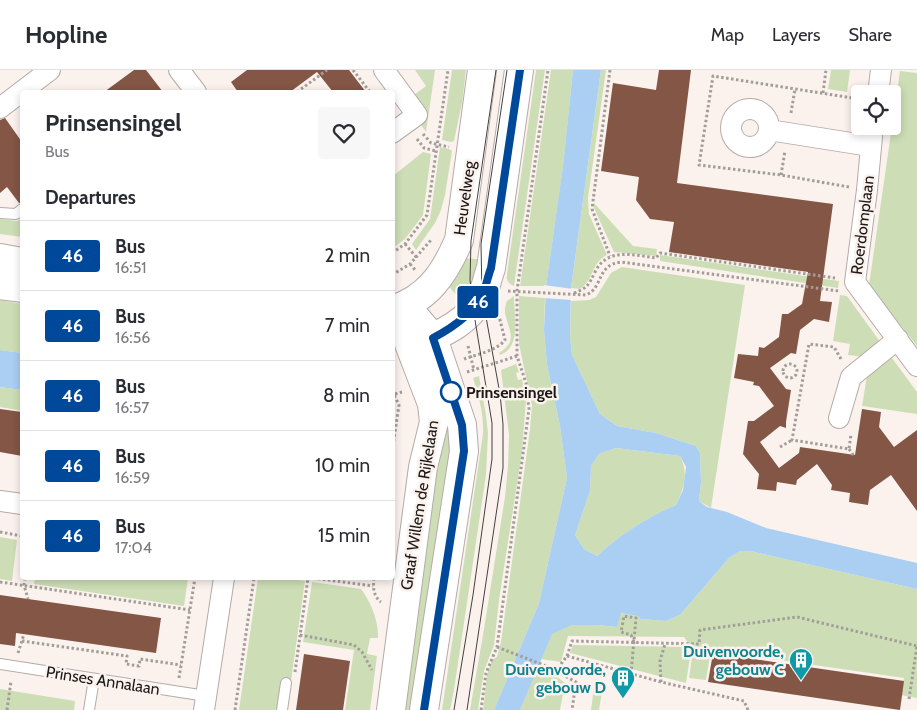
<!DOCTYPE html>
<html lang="en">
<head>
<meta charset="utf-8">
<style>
  :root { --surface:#fff; --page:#f7f7f7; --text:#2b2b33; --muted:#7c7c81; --line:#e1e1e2 }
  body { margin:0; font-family:Cabin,sans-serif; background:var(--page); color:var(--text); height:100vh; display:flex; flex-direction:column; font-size:19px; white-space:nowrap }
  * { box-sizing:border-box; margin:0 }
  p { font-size:16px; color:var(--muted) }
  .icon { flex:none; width:28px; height:28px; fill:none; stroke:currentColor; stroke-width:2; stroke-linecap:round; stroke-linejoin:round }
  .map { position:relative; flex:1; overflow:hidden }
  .side { position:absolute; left:20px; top:20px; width:375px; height:490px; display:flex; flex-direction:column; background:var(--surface); border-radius:5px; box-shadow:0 2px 8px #0003 }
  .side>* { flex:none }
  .badge { padding:0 10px; border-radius:4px; font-size:18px; line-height:32px }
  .buttons { position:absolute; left:851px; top:15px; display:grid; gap:10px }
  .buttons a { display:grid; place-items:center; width:50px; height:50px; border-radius:5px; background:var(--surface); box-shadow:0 2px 8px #0003; font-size:25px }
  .map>.badge { position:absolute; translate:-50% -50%; box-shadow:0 0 0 2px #fff }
  h2 { padding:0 25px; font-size:19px; line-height:45px }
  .round { display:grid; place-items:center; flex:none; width:52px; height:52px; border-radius:5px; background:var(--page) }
  .headline { display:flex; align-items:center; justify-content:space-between; height:85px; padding:0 25px }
  h1 { font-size:24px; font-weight:700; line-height:38px }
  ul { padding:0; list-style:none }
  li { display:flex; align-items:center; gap:15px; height:70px; padding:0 25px; border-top:1px solid var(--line) }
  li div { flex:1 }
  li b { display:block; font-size:19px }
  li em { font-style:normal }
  li .badge { min-width:55px; font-weight:700; text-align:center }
  header { display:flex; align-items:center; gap:30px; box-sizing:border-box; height:70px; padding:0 25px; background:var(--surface); border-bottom:1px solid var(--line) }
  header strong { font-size:24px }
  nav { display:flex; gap:28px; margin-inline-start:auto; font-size:18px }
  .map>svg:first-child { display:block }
</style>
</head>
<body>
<header>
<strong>Hopline</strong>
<nav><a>Map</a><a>Layers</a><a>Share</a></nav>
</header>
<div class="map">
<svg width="917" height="640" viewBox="0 0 917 640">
  <rect width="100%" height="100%" fill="#fbf2ee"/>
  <!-- green -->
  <path fill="#cddeb6" d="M415,0H435L426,62L421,55L425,50L427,44L414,25L426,16Z
    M452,0H466L462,33L454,71L451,72L442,70Z
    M536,0H545L514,216C508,213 506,211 507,204Z
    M551,0H573L563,97L546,216H520Z
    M601,0H606L588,128L589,144L607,185C591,193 594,210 580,219L571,218Z
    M831,0H850L847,22L828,19Z
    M900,1L917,3V276L869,215Z
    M440,77L449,79L452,81L445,125L441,140L435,153L416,180L412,174L430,149Z
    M423,82L431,84L423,145L405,169L393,178V106Z
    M594,133L633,176L657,179L656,186L614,182L594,138Z
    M0,149L17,151L22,149V167L0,164Z
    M660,185L839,211L838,218L660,191Z
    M465,188L486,190L461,238L456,225L446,213Z
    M622,197L745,215L711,438L699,431L701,412L700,383L696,376L656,363L617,356L600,344L572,285L570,267L571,231L589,230L596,227L611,203Z
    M840,225L847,226L881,273L864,287L848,285L850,274L833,271Z
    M514,226C514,245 522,277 500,285L499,283C517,272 510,263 506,247C504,241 505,236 507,231Z
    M519,226L545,228L544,260L547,295L560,356L567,408L539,533L494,640H483L487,605L492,590L497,587L501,572L530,359L532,335L519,274Z
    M0,230L22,234V283L0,280Z
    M892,288L917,322V344L862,336L867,306Z
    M516,294L519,302L516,303L518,310L522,309L526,330L522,382L499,530L494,575L484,601L478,640H470L483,565L505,427L508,396L509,365L501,300Z
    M479,306L486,345L488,363L486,405L454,620L450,640H442L483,364C484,344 479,327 473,308Z
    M0,317L22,320V341L0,337Z
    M441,346L455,361L418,640H398Z
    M616,378L680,386C689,404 684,418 676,435C649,446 618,466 597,486L584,479L575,465L590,421L591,396L599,384Z
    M0,467L17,470L12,511L0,509Z
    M740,481H750L917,519V628L901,625L904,608L711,580L706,610L689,608L693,580L684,567L568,566L561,592L541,589L551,564L572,555H598L616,557L620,543L637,546L641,549L666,551L680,545L729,488Z
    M35,508H188L184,536L34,514Z
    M258,508H281L305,511L291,611L281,610L277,638L275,640H239Z
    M312,512L361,519C371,532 379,552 378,568H370L367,584L377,586L370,640H345L354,580L303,572Z
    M573,575L687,577L691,581L686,613L570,583Z
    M537,598L556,606L565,613L560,640H520Z
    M595,609L604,611L599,640H591Z
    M0,619L75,631L74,640H0Z"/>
  <!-- water -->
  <path fill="#aacff3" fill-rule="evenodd" d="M573,0H601L571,218L570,267L572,285L600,344L617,356L656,363L696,376L700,383L701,412L699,431L707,437L727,442L766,458L917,493V519L750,481H740L729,488L680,545L666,551L641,549L637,546L621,543L617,557L598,555H572L552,564L520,640H494L539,533L567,408L560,356L547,295L544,260L546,216L563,96ZM616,378L680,386L686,397L683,420L676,435C649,446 618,466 597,486L584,479L575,465L590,421L591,396L599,384Z
    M0,280L22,283V320L0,317Z"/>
  <!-- pier -->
  <path fill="#fbf2ee" d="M544,215L573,219L572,230L543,228Z"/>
  <!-- building -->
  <path fill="#835646" d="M134,0H146L163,22H104Z
    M247,0H349L366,22H333L317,2L290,22H238L231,12Z
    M659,0H691L677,113L833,134L820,231L832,232L829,252L814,249L800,260L796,284L791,283L770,298L786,319L791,320L786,352V358L780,356L760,372L779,398L799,383L800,377L855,385L862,339L881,342L879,357L894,377L917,360V441L891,405L870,420L868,435L849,432L850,423L831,420L832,415L817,394L797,410L796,415L777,412L776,421L757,419L759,404L743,384L748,351H754L774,336L759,316L753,315L754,312L734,308L738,284L758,286L759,277L764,278L779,267L782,244H788L802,234L808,202L669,182L674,152L650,149L636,130L639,107L601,101L613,13L656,20Z
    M5,48L22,72V132L19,133L7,117L0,123V50Z
    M0,339L22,342V386L0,382Z
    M0,525L161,548L156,583L16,563L15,576L0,574Z
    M713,583L904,611L900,640L708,612Z
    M304,584L350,591L343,640H296Z"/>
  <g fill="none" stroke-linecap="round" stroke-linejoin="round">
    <!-- lane casing -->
    <g stroke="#b4aba8" stroke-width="12">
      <path id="lane" d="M0,143L16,144L22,139
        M0,594L206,626
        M89,640L94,609
        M282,640L286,613"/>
    </g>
    <!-- street casing -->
    <g stroke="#b4aba8" stroke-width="22">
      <path id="street" d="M179,0L196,22
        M384,0L417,45L392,63
        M878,24L881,0
        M0,38L50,0
        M731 58a19 19 0 1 1 38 0a19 19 0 1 1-38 0Z
        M873,56L867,120L855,212L917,296
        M769,60L870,76
        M839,348L851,307L898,269
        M0,431L22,434
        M204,640L224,508"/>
    </g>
    <!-- secondary casing -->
    <g stroke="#b4aba8" stroke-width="30">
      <path id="secondary" d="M0,188L22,192
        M0,215L22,218
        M406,236L433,268L462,355L464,381L424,640
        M392,240C428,229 445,203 459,170L482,0
        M415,272C442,266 470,251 483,224C486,216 488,206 491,198L519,0
        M391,640L423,397L434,352L432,334L409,274L406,236"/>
    </g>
    <!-- path -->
    <path stroke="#a39d99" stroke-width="3" stroke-dasharray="2.5 2.5" stroke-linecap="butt" d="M353,0L370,22
      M610,0L592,139L610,186
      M297,22L327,0
      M823,23L826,0
      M791,43L795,19
      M423,64L431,73L449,77
      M417,69L424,78L436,81
      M781,105L785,81
      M849,117L781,105L699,95L713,6L859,29
      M405,174L417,188
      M392,183L405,174L427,145L448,0
      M410,194L416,201
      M392,205L410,194L431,170
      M508,221L586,225C604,217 596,195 621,192L839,221
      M574,223C588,218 589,214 595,202C607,177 634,185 656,188L660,183L835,208
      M468,276L474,300
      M464,289C478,284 496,281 505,270L499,246
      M841,289L834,277L809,274L792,370L849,379L851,364
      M783 301a7 7 0 1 1 14 0a7 7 0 1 1-14 0Z
      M467,302L517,286
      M392,321L399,335L392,382
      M395,324L402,322
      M780,377L792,370
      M849,379L854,386
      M0,462L22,466
      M25,508L24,515L28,529
      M313,508L373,516
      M374,508C373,517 373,526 381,532
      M0,512L190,540
      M300,565L354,575L362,582L372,600
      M22,571L127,586L126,594L139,596L140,589L181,595
      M497,577L546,596L576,612L572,640
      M18,583L24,564
      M567,586L661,612L744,631L748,640
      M295,602L308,508
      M555,602L567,586L572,571L699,574L700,560L797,547L917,576
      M631,604L636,548L624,546L621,562L631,565L634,572
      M179,608L195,508
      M661,612L660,591L665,574
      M909,629L917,576
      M7,640L11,611
      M235,640L254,508
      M481,640L486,603L497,577L529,339L526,313L517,286V221L548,0"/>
    <!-- lane -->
    <use href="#lane" stroke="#fff" stroke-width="10"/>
    <!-- street -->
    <use href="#street" stroke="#fff" stroke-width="20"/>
    <!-- secondary -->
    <use href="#secondary" stroke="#fff" stroke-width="28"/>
    <!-- tram -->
    <path stroke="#45403e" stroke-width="1" d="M454,640L473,525L492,389V353L473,238L470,210L471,171L496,0
      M467,640L503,398V354L500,324L482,225L481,174L507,0"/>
  </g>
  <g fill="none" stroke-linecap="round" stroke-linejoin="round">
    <!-- line casing -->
    <g stroke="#fff" stroke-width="11">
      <path id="line" d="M424,640L464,381L462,355L433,268C452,258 473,244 483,224C486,216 488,206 491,198L520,0"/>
    </g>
    <!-- line -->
    <use href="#line" stroke="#004899" stroke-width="8"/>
  </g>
  <!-- icons -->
  <defs>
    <g id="building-pin" transform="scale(1.25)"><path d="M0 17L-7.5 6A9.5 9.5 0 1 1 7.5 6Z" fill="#0f9aa8" stroke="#fbf2ee"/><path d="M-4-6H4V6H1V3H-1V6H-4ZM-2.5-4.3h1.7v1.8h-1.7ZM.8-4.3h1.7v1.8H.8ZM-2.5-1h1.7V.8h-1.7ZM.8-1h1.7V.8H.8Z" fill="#fff"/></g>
  </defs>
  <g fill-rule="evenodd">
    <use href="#building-pin" x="801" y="590"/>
    <use href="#building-pin" x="623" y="608"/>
  </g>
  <!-- markers -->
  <circle fill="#fff" stroke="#004899" stroke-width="2.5" cx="451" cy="322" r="10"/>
  <g text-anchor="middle" stroke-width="5" stroke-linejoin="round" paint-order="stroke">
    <!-- street labels -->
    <g font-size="16" fill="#1a1715" stroke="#fbf2ee">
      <text transform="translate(464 128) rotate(-82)" y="6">Heuvelweg</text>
      <text transform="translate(862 155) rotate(-83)" y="6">Roerdomplaan</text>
      <text transform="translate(419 435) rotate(-81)" y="6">Graaf Willem de Rijkelaan</text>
      <text transform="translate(103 610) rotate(9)" y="6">Prinses Annalaan</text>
    </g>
    <!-- stop labels -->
    <g font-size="16" font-weight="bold" fill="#1a1715" stroke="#fbf2ee" text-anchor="start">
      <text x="466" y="328">Prinsensingel</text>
    </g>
    <!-- culture labels -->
    <g font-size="16" font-weight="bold" fill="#0d838f" stroke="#fbf2ee" text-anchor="end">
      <text x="784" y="587">Duivenvoorde,<tspan x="784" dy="18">gebouw C</tspan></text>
      <text x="606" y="605">Duivenvoorde,<tspan x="606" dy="18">gebouw D</tspan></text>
    </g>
  </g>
</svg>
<div class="buttons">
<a><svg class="icon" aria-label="locate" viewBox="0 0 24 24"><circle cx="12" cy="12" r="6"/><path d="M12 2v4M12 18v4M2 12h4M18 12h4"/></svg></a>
</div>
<b class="badge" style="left:478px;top:232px;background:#004899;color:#fff">46</b>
<section class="side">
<div class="headline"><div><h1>Prinsensingel</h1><p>Bus</p></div><a class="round"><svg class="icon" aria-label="heart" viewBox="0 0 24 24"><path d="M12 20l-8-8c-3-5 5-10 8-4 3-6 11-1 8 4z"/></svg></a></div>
<h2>Departures</h2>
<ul>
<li><span class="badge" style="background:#004899;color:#fff">46</span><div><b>Bus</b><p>16:51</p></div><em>2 min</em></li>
<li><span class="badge" style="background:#004899;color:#fff">46</span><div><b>Bus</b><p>16:56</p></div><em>7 min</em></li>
<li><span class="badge" style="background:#004899;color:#fff">46</span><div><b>Bus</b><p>16:57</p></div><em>8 min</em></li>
<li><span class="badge" style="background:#004899;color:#fff">46</span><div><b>Bus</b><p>16:59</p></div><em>10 min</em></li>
<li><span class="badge" style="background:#004899;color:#fff">46</span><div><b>Bus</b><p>17:04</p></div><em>15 min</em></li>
</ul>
</section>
</div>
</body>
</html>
